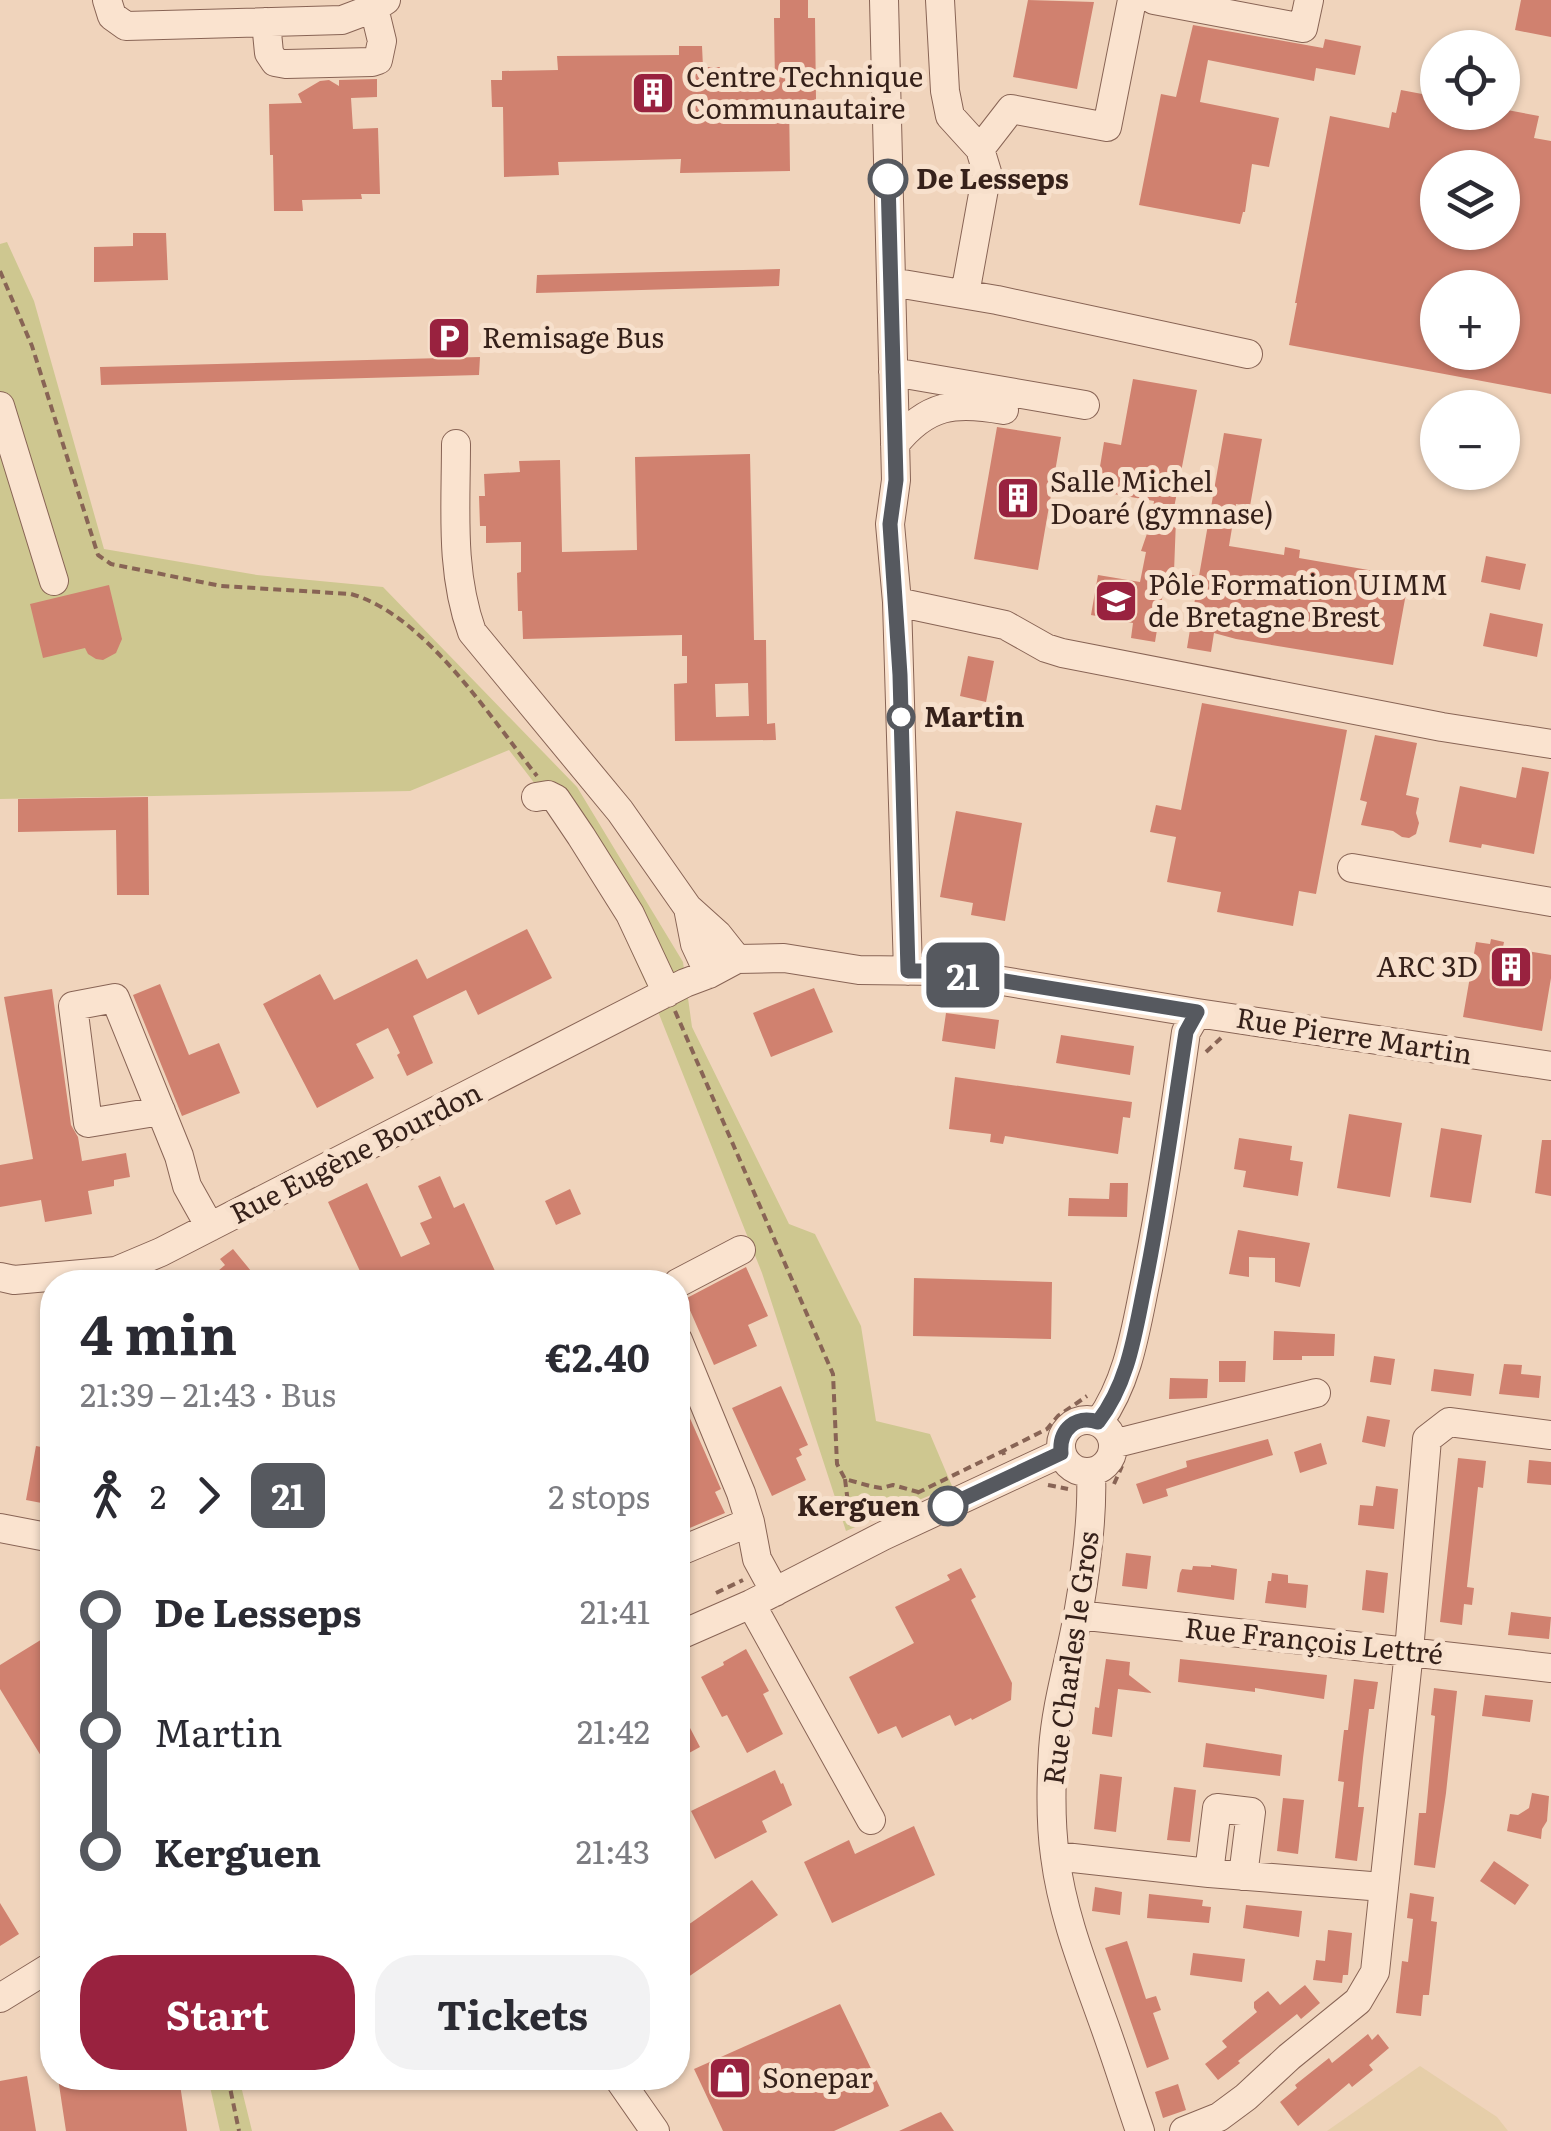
<!DOCTYPE html>
<html lang="en">
<head>
<meta charset="utf-8">
<style>
  :root { --surface:#fff; --page:#f2f2f3; --text:#2b2b33; --muted:#7c7c81; --accent:#99223f }
  body { margin:0; font-family:Literata,serif; background:var(--page); color:var(--text); height:100vh; display:flex; flex-direction:column; font-size:38px; white-space:nowrap }
  * { box-sizing:border-box; margin:0 }
  p { font-size:32px; color:var(--muted) }
  .icon { flex:none; width:55px; height:55px; fill:none; stroke:currentColor; stroke-width:2; stroke-linecap:round; stroke-linejoin:round }
  .map { position:relative; flex:1; overflow:hidden }
  .panel { position:absolute; left:40px; top:1270px; width:650px; height:820px; display:flex; flex-direction:column; background:var(--surface); border-radius:40px; box-shadow:0 2px 8px #0004 }
  .panel>* { flex:none }
  .badge { padding:0 20px; border-radius:15px; font-size:35px; line-height:65px }
  .tools { position:absolute; left:1420px; top:30px; display:grid; gap:20px }
  .tools a { display:grid; place-items:center; width:100px; height:100px; border-radius:50%; background:var(--surface); box-shadow:0 2px 8px #0004; font-size:50px }
  .map>.badge { position:absolute; translate:-50% -50%; box-shadow:0 0 0 5px #fff }
  .legs { display:flex; align-items:center; gap:15px; height:110px; padding:0 40px; font-size:32px }
  .legs p { margin-inline-start:auto }
  .head { display:flex; align-items:center; justify-content:space-between; height:170px; padding:0 40px }
  h1 { font-size:55px; font-weight:700; line-height:75px }
  .primary-button { display:flex; gap:20px; margin-top:auto; padding:20px 40px }
  .primary-button a { flex:1; height:115px; border-radius:40px; background:var(--accent); color:#fff; font-size:40px; font-weight:700; line-height:115px; text-align:center }
  .primary-button a+a { background:var(--page); color:var(--text) }
  ul { padding:0 40px; list-style:none }
  li { display:flex; align-items:center; gap:35px; height:120px; font-size:38px }
  li i { display:grid; place-items:center; width:15px; height:100%; margin:0 12px; background:currentColor }
  li i::after { content:''; width:25px; height:25px; margin:-12px; border:8px solid; border-radius:50%; background:var(--surface) }
  li p { margin-inline-start:auto }
  li:first-child i { background:linear-gradient(#0000 50%,currentColor 0) }
  li:last-child i { background:linear-gradient(currentColor 50%,#0000 0) }
  .map>svg:first-child { display:block }
</style>
</head>
<body>
<div class="map">
<svg width="1551" height="2131" viewBox="0 0 1551 2131">
  <rect width="100%" height="100%" fill="#f0d4bc"/>
  <!-- farmland -->
  <path fill="#e6cea9" d="M1420,2066L1497,2117L1508,2131H1327Z"/>
  <!-- green -->
  <path fill="#cec790" d="M7,242L34,301L104,549L257,575L383,587L577,787L683,962L692,1027L789,1224L815,1234L861,1326L876,1421L930,1434L952,1486L846,1531L762,1273L655,1004L608,900L578,840L509,750L410,791L0,799V244Z
    M208,2078H239L252,2131H220Z"/>
  <!-- building -->
  <path fill="#d0816f" fill-rule="evenodd" d="M780,0H808V18H815L816,100L789,101L790,171L680,173L681,159L558,162L559,175L504,177L503,107H492L491,80H502V71L558,70L557,56L679,55V46H702L703,67H720V85L775,84L774,18H780Z
    M1028,0L1094,2L1077,89L1013,77Z
    M1521,0H1551V37L1515,30Z
    M1193,25L1323,48L1325,39L1361,46L1355,75L1316,68L1314,81L1208,60L1200,102L1279,118L1269,167L1252,164L1245,212H1243L1240,224L1139,205L1161,94L1176,97Z
    M377,79V97L351,98L353,129L378,128L380,194H361L362,199L302,200L303,211H274L273,155H270L269,104L302,103L298,94L320,81L329,80L339,86V80Z
    M1401,90L1438,97V112H1502V109L1539,116L1534,138L1551,141V394L1289,345L1297,303H1295L1330,116L1389,128L1392,112L1396,113ZM1438,168H1502V232H1438ZM1438,288H1502V352H1438Z
    M133,233H166L168,280L94,282V247L133,246Z
    M780,269L779,286L536,293L537,275Z
    M480,357L479,375L101,385L100,367Z
    M1133,379L1197,390L1172,518L1176,519L1174,572L1199,576L1224,433L1262,439L1250,506L1236,504L1229,546L1284,555L1285,547L1300,550L1299,558L1409,577L1393,665L1236,639L1214,633L1211,652L1187,648L1196,593L1164,587L1155,642L1131,638L1133,623L1091,615L1098,575L1140,582L1146,552L1141,551L1151,522L1154,501L1096,491L1104,442L1121,445Z
    M997,427L1061,437L1038,570L974,559Z
    M750,454L754,640H766L767,724L775,723L776,740L675,741L674,684L687,683V656H682V635L523,639L522,611H518L517,573L521,572V542L486,543V526H480L479,496H485L484,474L520,472L519,461L560,460L562,552L637,550L635,457ZM748,683L749,716L716,717L715,684Z
    M1486,556L1526,564L1520,590L1481,582Z
    M109,585L122,639L116,653L103,660L96,659L88,654L85,648L43,658L30,604Z
    M1490,613L1543,624L1537,657L1483,646Z
    M968,656L994,661L986,702L960,696Z
    M1202,703L1347,730L1316,894L1299,891L1293,926L1217,912L1221,892L1167,882L1176,837L1150,832L1156,805L1181,810Z
    M1375,735L1417,743L1406,795L1419,798L1416,813L1419,823L1416,834L1409,838L1402,837L1393,831L1361,825L1367,802L1360,800Z
    M1522,767L1549,772L1534,854L1482,844L1481,848L1449,842L1460,786L1516,798Z
    M148,797L149,895H117L116,830L18,832V799Z
    M956,811L1022,823L1005,921L971,915L973,903L940,897Z
    M527,929L552,978L478,1015L466,990L413,1016L433,1063L407,1076L397,1055L400,1053L388,1028L356,1044L374,1078L317,1108L263,1004L320,974L334,1000L417,959L427,979Z
    M1491,939L1504,942L1503,947L1551,955V978L1542,1031L1463,1017L1476,942L1490,944Z
    M160,984L189,1055L219,1043L240,1093L182,1116L133,995Z
    M814,988L833,1032L771,1057L753,1013Z
    M52,989L71,1125L78,1137L82,1161L126,1153L130,1177L114,1180V1186L88,1191L92,1214L45,1222L41,1200L0,1207V1165L33,1159L4,997Z
    M946,1013L999,1020L995,1049L942,1041Z
    M1061,1035L1134,1046L1130,1075L1056,1063Z
    M955,1077L1132,1102L1130,1118L1123,1117L1118,1154L1005,1136L1003,1144L990,1142L991,1134L949,1129Z
    M1349,1114L1402,1123L1390,1197L1337,1188Z
    M1441,1128L1482,1135L1471,1203L1430,1197Z
    M1239,1138L1292,1146L1290,1160L1303,1162L1298,1196L1243,1187L1246,1171L1234,1169Z
    M1542,1140H1551V1196L1535,1193Z
    M440,1176L454,1208L464,1203L500,1282H365L328,1202L367,1183L401,1257L430,1244L420,1223L432,1218L418,1186Z
    M1110,1183H1128L1127,1217L1068,1216L1069,1198L1109,1199Z
    M570,1189L581,1214L556,1225L545,1201Z
    M1238,1230L1310,1243L1300,1287L1275,1282V1258L1249,1257V1277L1229,1274Z
    M233,1249L260,1282H227L218,1271L225,1265L220,1259Z
    M746,1267L768,1316L748,1325L757,1346L714,1365L685,1299Z
    M914,1278L1052,1282L1051,1339L913,1336Z
    M1274,1331L1335,1334L1334,1356H1302V1360H1273Z
    M1374,1356L1395,1359L1391,1385L1370,1382Z
    M1219,1361H1246L1245,1382H1219Z
    M1504,1364L1522,1365L1521,1374L1541,1376L1539,1398L1499,1394Z
    M1434,1369L1474,1374L1471,1396L1431,1391Z
    M1170,1378L1208,1379L1207,1398L1169,1399Z
    M781,1386L808,1445L799,1449L802,1455L796,1458L806,1480L772,1496L732,1408Z
    M678,1391L721,1489L715,1492L725,1513L678,1533Z
    M1367,1416L1390,1420L1385,1447L1362,1442Z
    M1268,1439L1273,1455L1166,1489L1168,1496L1143,1504L1136,1484L1187,1467L1186,1461Z
    M1321,1443L1327,1464L1300,1473L1294,1452Z
    M36,1446L52,1449V1505L26,1500Z
    M1458,1458L1486,1461L1483,1488L1478,1487L1467,1587L1474,1588L1472,1605L1464,1604L1462,1625L1440,1622Z
    M1529,1460L1551,1462V1485L1527,1483Z
    M1376,1486L1398,1489L1394,1529L1358,1525L1360,1505L1373,1506Z
    M1126,1553L1151,1556L1147,1589L1122,1586Z
    M1211,1565L1237,1569L1234,1600L1177,1592L1180,1573L1182,1569L1192,1570L1193,1566L1211,1567Z
    M961,1568L976,1597L971,1600L1012,1683L1011,1700L972,1720L971,1718L955,1726L950,1715L902,1738L896,1726L878,1734L849,1677L914,1643L895,1607L950,1580L947,1575Z
    M1366,1570L1388,1573L1384,1613L1362,1610Z
    M1272,1573L1288,1575V1583L1308,1585L1306,1608L1265,1603L1268,1581H1271Z
    M1511,1612L1551,1617L1549,1639L1508,1635Z
    M52,1633V1774L0,1689V1665Z
    M746,1649L769,1691L763,1694L783,1734L747,1753L727,1715L722,1717L701,1677L724,1665L723,1662Z
    M1106,1659L1130,1662L1129,1675L1152,1693L1118,1689L1112,1737L1092,1734L1095,1707L1099,1708Z
    M1180,1659L1327,1675L1324,1699L1255,1688V1692L1178,1682Z
    M1354,1679L1378,1682L1374,1709H1369L1363,1758L1358,1807H1364L1357,1861L1335,1858L1344,1782L1338,1781L1344,1730H1348Z
    M1434,1688L1457,1691L1446,1793L1435,1868L1414,1865L1419,1813H1426L1435,1716L1431,1715Z
    M1485,1695L1533,1700L1530,1722L1482,1716Z
    M678,1705L700,1747L678,1759Z
    M1206,1743L1282,1755L1280,1776L1203,1767Z
    M775,1770L781,1784L783,1783L792,1805L762,1821L767,1832L715,1859L691,1811Z
    M1100,1774L1122,1777L1116,1832L1094,1829Z
    M1174,1787L1196,1790L1190,1842L1167,1840Z
    M1532,1793L1549,1796L1547,1821L1542,1829L1541,1839L1507,1831L1510,1814L1518,1815L1529,1808Z
    M1283,1798L1304,1800L1298,1854L1277,1851Z
    M914,1826L935,1875L832,1923L804,1862L849,1840L855,1854Z
    M1494,1861L1529,1885L1515,1905L1480,1881Z
    M752,1880L778,1915L678,1984V1932Z
    M1095,1887L1122,1892L1120,1915L1092,1911Z
    M1410,1893L1434,1897L1431,1921L1437,1922L1429,1995H1423L1421,2016L1396,2013L1402,1961L1408,1962L1413,1919L1407,1918Z
    M1149,1894L1203,1900L1202,1906L1211,1907L1209,1923L1147,1918Z
    M0,1903L19,1934L0,1946Z
    M1246,1905L1302,1911L1299,1937L1243,1928Z
    M1328,1930L1352,1933L1348,1975H1343L1342,1983L1313,1980L1316,1960L1325,1961Z
    M1127,1941L1146,1999L1156,1996L1161,2010L1153,2013L1169,2059L1147,2068L1105,1948Z
    M1193,1953L1245,1959L1242,1982L1190,1975Z
    M1305,1985L1320,2003L1301,2019L1297,2014L1238,2061L1240,2063L1218,2080L1205,2064L1227,2047L1222,2041L1257,2012L1254,2008V2002L1268,1991L1280,2005Z
    M840,2004L889,2106L834,2131H723L694,2069Z
    M1368,2034L1372,2040L1378,2034L1389,2048L1369,2065L1373,2070L1352,2087L1349,2083L1298,2126L1280,2102L1297,2088L1295,2085L1329,2058L1332,2063Z
    M27,2076L36,2131H0V2081Z
    M58,2078H179L187,2131H66Z
    M1178,2084L1186,2110L1163,2118L1155,2092Z
    M941,2112L954,2131H899L936,2114Z"/>
  <g fill="none" stroke-linecap="round" stroke-linejoin="round">
    <!-- minor casing -->
    <g stroke="#886455" stroke-width="30">
      <path id="minor" d="M107,0L112,16L126,26L342,20L374,8L386,0
        M884,0L896,480L890,524L897,602L908,971
        M940,0L945,91L950,116L980,149L987,172L965,294
        M1154,0L1303,28L1309,0
        M266,22L269,53L275,62L286,64L372,62L378,60L382,41L374,8
        M980,149L1011,109L1107,127L1132,0
        M891,282L997,300L1248,354
        M893,372L1085,405
        M0,406L54,581
        M456,444C456,508 450,571 472,632L620,811L688,908L718,935L737,959
        M895,444C927,404 955,401 1004,410
        M897,602L1005,625L1046,648L1062,653L1442,727L1551,744
        M536,797L548,795L556,799L581,836L630,914L667,993
        M1352,868L1551,902
        M688,908L695,944L709,974
        M161,1111L88,1123L73,1006L115,998L179,1156L187,1186L210,1227
        M0,1277L14,1280L116,1271L161,1252L685,983L709,974L737,959L784,958L859,970L942,971L1197,1013L1551,1066
        M678,1283L741,1250
        M678,1340L741,1493L750,1522L757,1559L775,1592
        M1061 1446a26 26 0 1 1 52 0a26 26 0 1 1-52 0Z
        M1099,1422C1128,1381 1135,1333 1145,1284C1162,1201 1174,1116 1186,1032L1197,1013
        M1113,1444L1316,1393
        M1091,1472C1093,1519 1086,1569 1078,1615C1070,1660 1056,1704 1053,1750C1051,1784 1050,1821 1055,1856C1062,1912 1082,1963 1101,2016C1115,2054 1127,2093 1140,2131
        M0,1528L52,1538
        M678,1552L750,1522
        M751,1604L871,1820
        M1078,1615L1551,1668
        M678,1636L751,1604L883,1536L1061,1453
        M1055,1856L1209,1873L1383,1887
        M1209,1873L1217,1808L1251,1812L1243,1876
        M0,1998L52,1966
        M618,2078L655,2131
        M1184,2131L1219,2117L1246,2097L1289,2057L1358,2001L1375,1972L1409,1651L1427,1439L1449,1422L1551,1435"/>
    </g>
    <!-- path -->
    <path stroke="#886455" stroke-width="4" stroke-dasharray="8 5" stroke-linecap="butt" d="M0,271L32,346L98,555L111,564L221,586L351,594C425,615 490,717 537,776
      M675,1011L833,1374L837,1464L845,1479L870,1486L881,1488L893,1485L918,1492
      M1206,1052L1221,1038
      M1004,1455L1003,1451L1047,1429L1058,1416L1087,1396
      M845,1479L851,1527
      M1114,1484L1122,1466
      M1048,1485L1068,1489
      M917,1493L1003,1451
      M716,1593L743,1580
      M228,2078L239,2131"/>
    <!-- minor -->
    <use href="#minor" stroke="#fae3cf" stroke-width="28"/>
  </g>
  <g fill="none" stroke-linecap="round" stroke-linejoin="round">
    <!-- line-1 casing -->
    <g stroke="#fff" stroke-width="22">
      <path id="line-1" d="M888,179L896,480L890,524L900,675L908,971H942L1197,1012L1186,1032C1173,1116 1162,1201 1145,1284C1135,1332 1129,1382 1098,1422C1076,1415 1059,1429 1061,1453L948,1506"/>
    </g>
    <!-- line-1 -->
    <use href="#line-1" stroke="#56595f" stroke-width="15"/>
  </g>
  <!-- icons -->
  <defs>
    <g id="building-square" transform="scale(2.25)"><rect x="-9" y="-9" width="18" height="18" rx="4" fill="#99223f" stroke="#f7e0cc"/><path d="M-4-6H4V6H1V3H-1V6H-4ZM-2.5-4.3h1.7v1.8h-1.7ZM.8-4.3h1.7v1.8H.8ZM-2.5-1h1.7V.8h-1.7ZM.8-1h1.7V.8H.8Z" fill="#fff"/></g>
    <g id="parking-square" transform="scale(2.25)"><rect x="-9" y="-9" width="18" height="18" rx="4" fill="#99223f" stroke="#f7e0cc"/><path d="M-3.5-5.5H1a3.5 3.5 0 0 1 0 7H-1V5.5H-3.5ZM-1-3.4V-.6H.8a1.4 1.4 0 0 0 0-2.8Z" fill="#fff"/></g>
    <g id="school-square" transform="scale(2.25)"><rect x="-9" y="-9" width="18" height="18" rx="4" fill="#99223f" stroke="#f7e0cc"/><path d="M0-5L7-2L0 1L-7-2ZM-4 1L0 2.5L4 1V4Q0 6-4 4Z" fill="#fff"/></g>
    <g id="shop-square" transform="scale(2.25)"><rect x="-9" y="-9" width="18" height="18" rx="4" fill="#99223f" stroke="#f7e0cc"/><path d="M-5-2.5h2.3a2.7 3.5 0 0 1 5.4 0H5L5.5 6h-11ZM-1.5-2.5h3a1.5 2.3 0 0 0-3 0Z" fill="#fff"/></g>
  </defs>
  <g fill-rule="evenodd">
    <use href="#building-square" x="653" y="93"/>
    <use href="#parking-square" x="449" y="338"/>
    <use href="#building-square" x="1018" y="498"/>
    <use href="#school-square" x="1116" y="601"/>
    <use href="#building-square" x="1511" y="967"/>
    <use href="#shop-square" x="730" y="2078"/>
  </g>
  <!-- markers -->
  <g fill="#fff" stroke="#56595f" stroke-width="5">
    <circle cx="888" cy="179" r="18"/>
    <circle cx="901" cy="717" r="12"/>
    <circle cx="948" cy="1506" r="18"/>
  </g>
  <g text-anchor="middle" stroke-width="10" stroke-linejoin="round" paint-order="stroke">
    <!-- poi labels -->
    <g font-size="28" fill="#36211a" stroke="#f7e0cc" text-anchor="start">
      <text x="686" y="87">Centre Technique<tspan x="686" dy="32">Communautaire</tspan></text>
      <text x="482" y="348">Remisage Bus</text>
      <text x="1050" y="492">Salle Michel<tspan x="1050" dy="32">Doaré (gymnase)</tspan></text>
      <text x="1148" y="595">Pôle Formation UIMM<tspan x="1148" dy="32">de Bretagne Brest</tspan></text>
      <text x="1478" y="977" text-anchor="end">ARC 3D</text>
      <text x="762" y="2088">Sonepar</text>
    </g>
    <!-- stop labels -->
    <g font-size="28" font-weight="bold" fill="#36211a" stroke="#f7e0cc" text-anchor="start">
      <text x="916" y="189">De Lesseps</text>
      <text x="924" y="727">Martin</text>
      <text x="920" y="1516" text-anchor="end">Kerguen</text>
    </g>
    <!-- street labels -->
    <g font-size="28" fill="#36211a" stroke="#f7e0cc">
      <text transform="translate(1354 1036) rotate(9)" y="10">Rue Pierre Martin</text>
      <text transform="translate(356 1153) rotate(-27)" y="10">Rue Eugène Bourdon</text>
      <text transform="translate(1314 1641) rotate(6)" y="10">Rue François Lettré</text>
      <text transform="translate(1071 1658) rotate(-82)" y="10">Rue Charles le Gros</text>
    </g>
  </g>
</svg>
<div class="tools">
<a><svg class="icon" aria-label="locate" viewBox="0 0 24 24"><circle cx="12" cy="12" r="6"/><path d="M12 2v4M12 18v4M2 12h4M18 12h4"/></svg></a>
<a><svg class="icon" aria-label="layers" viewBox="0 0 24 24"><path d="M12 4l9 5-9 5-9-5zM3 14l9 5 9-5"/></svg></a>
<a>+</a>
<a>−</a>
</div>
<b class="badge" style="left:963px;top:975px;background:#56595f;color:#fff">21</b>
<section class="panel">
<div class="head"><div><h1>4 min</h1><p>21:39 – 21:43 · Bus</p></div><b>€2.40</b></div>
<div class="legs"><svg class="icon" aria-label="walk" viewBox="0 0 24 24"><circle cx="13" cy="4" r="2"/><path d="M13 8l-2 6 4 7M11 14l-3 7M7 12l3-4h3l4 4"/></svg>2<svg class="icon" aria-label="forward" viewBox="0 0 24 24"><path d="M9 5l7 7-7 7"/></svg><b class="badge" style="background:#56595f;color:#fff">21</b><p>2 stops</p></div>
<ul>
<li><i style="color:#56595f"></i><b>De Lesseps</b><p>21:41</p></li>
<li><i style="color:#56595f"></i><span>Martin</span><p>21:42</p></li>
<li><i style="color:#56595f"></i><b>Kerguen</b><p>21:43</p></li>
</ul>
<div class="primary-button"><a>Start</a><a>Tickets</a></div>
</section>
</div>
</body>
</html>
